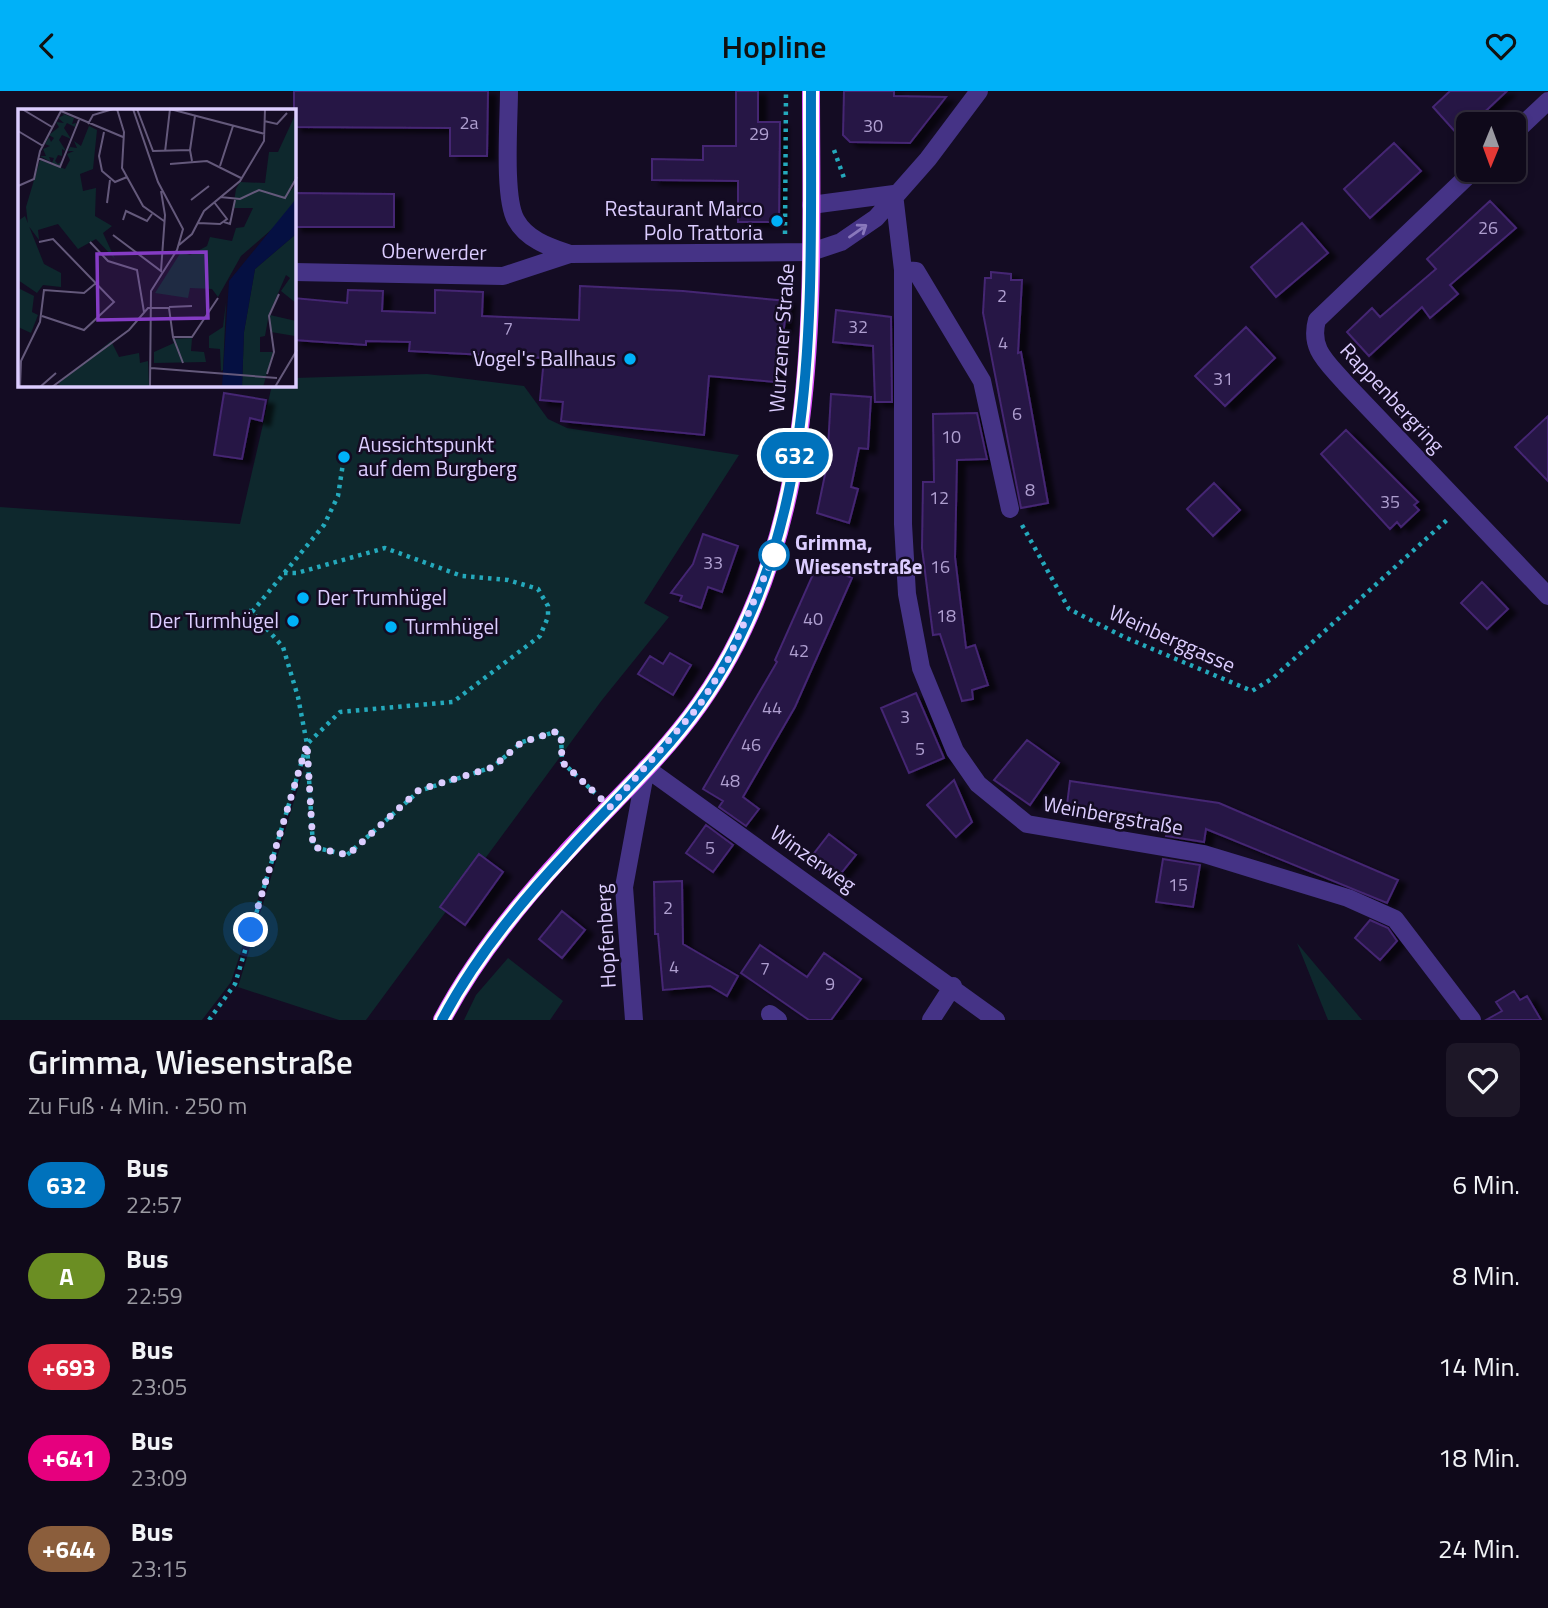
<!DOCTYPE html>
<html lang="de">
<head>
<meta charset="utf-8">
<style>
  :root { --surface:#0f091a; --page:#1d1727; --text:#f1f3f6; --muted:#9b9aa2; --line:#2f2a39; --accent:#00b1f8 }
  body { margin:0; font-family:"Titillium Web",sans-serif; background:var(--page); color:var(--text); height:100vh; display:flex; flex-direction:column; font-size:26px; white-space:nowrap }
  * { box-sizing:border-box; margin:0 }
  p { font-size:23px; color:var(--muted) }
  .icon { flex:none; width:38px; height:38px; fill:none; stroke:currentColor; stroke-width:2; stroke-linecap:round; stroke-linejoin:round }
  .map { position:relative; height:929px; overflow:hidden }
  .details { display:flex; flex-direction:column; background:var(--surface); flex:1 }
  .details>* { flex:none }
  .badge { padding:0 14px; border-radius:23px; font-size:24px; line-height:46px }
  .needle { width:46px; rotate:181deg }
  .tools { position:absolute; left:1456px; top:21px; display:grid; gap:14px }
  .tools a { display:grid; place-items:center; width:70px; height:70px; border-radius:10px; background:var(--surface); box-shadow:0 4px 10px #0003,0 0 0 2px var(--line); font-size:35px }
  .you { position:absolute; width:35px; height:35px; margin:-18px; border:5px solid #fff; border-radius:50%; background:#1a73e8; box-shadow:0 0 0 10px #1a73e833 }
  .map>.badge { position:absolute; translate:-50% -50%; box-shadow:0 0 0 4px #fff }
  .round { display:grid; place-items:center; flex:none; width:74px; height:74px; border-radius:10px; background:var(--page) }
  .overview { display:flex; align-items:center; justify-content:space-between; height:119px; padding:0 28px }
  h1 { font-size:33px; font-weight:600; line-height:52px }
  ul { padding:0; list-style:none }
  li { display:flex; align-items:center; gap:21px; height:91px; padding:0 28px }
  li div { flex:1 }
  li b { display:block; font-size:26px }
  li em { font-style:normal }
  li .badge { min-width:77px; font-weight:700; text-align:center }
  header { display:flex; justify-content:space-between; align-items:center; height:91px; padding:0 28px; background:var(--accent); color:#111; font-size:32px; font-weight:600 }
  .map>svg:first-child { display:block }
</style>
</head>
<body>
<header><svg class="icon" aria-label="back" viewBox="0 0 24 24"><path d="M15 5l-7 7 7 7"/></svg>Hopline<svg class="icon" aria-label="heart" viewBox="0 0 24 24"><path d="M12 20l-8-8c-3-5 5-10 8-4 3-6 11-1 8 4z"/></svg></header>
<div class="map">
<svg width="1548" height="929" viewBox="0 0 1548 929">
  <defs>
    <filter id="shadow"><feDropShadow dx="8" dy="4.5" stdDeviation="2" flood-color="#0009"/></filter>
  </defs>
  <rect width="100%" height="100%" fill="#140c23"/>
  <!-- green -->
  <path fill="#0e282d" d="M427,283L524,295L548,328L567,337L739,364L644,512L669,526L602,609L366,929H339L238,896L303,680L306,660L231,891L202,929H0V416L240,433L272,294H294V287Z
    M1297,852L1362,929H1328Z
    M508,867L563,910L550,929H464L476,904Z"/>
  <!-- building -->
  <path fill="#281645" stroke="#442673" stroke-width="2" filter="url(#shadow)" d="M294,0H488L487,65H450V37L294,36Z
    M736,0H758V31H780L779,131H738V90L652,89V68L703,69V55H736Z
    M844,0H894V5L946,6L910,52L850,51L843,44Z
    M1450,0H1507L1459,45L1433,16Z
    M1394,52L1421,80L1370,127L1344,98Z
    M294,102L394,103V136H294Z
    M1490,110L1516,137L1450,194L1458,203L1430,227L1422,216L1369,265L1347,241L1372,217L1380,226L1436,178L1427,168Z
    M1302,132L1328,162L1276,206L1251,176Z
    M991,181L1011,183V189H1022L1018,262L1021,261L1048,412L1021,417L983,222L985,187H991Z
    M580,195L683,200L787,210L784,237H780L775,291L709,285L704,344L561,330L563,311L540,309L544,267L409,260L410,251L366,250V254L294,249V207L347,212L348,199L383,200L382,220L435,222V199L483,201L482,225L579,229Z
    M836,219L891,226L892,311H875L873,255L833,251Z
    M1246,236L1275,267L1225,315L1195,285Z
    M224,302L266,309L262,330L250,327L242,368L214,364Z
    M831,303L871,306L868,358L859,357L851,396L858,398L849,432L817,422L827,374Z
    M977,322L987,368L957,369L955,466L966,557L975,554L988,594L972,599L973,608L962,610L940,543L933,544L922,457L923,391H934L933,323Z
    M1548,325V390L1515,356Z
    M1346,339L1418,411L1414,414L1419,419L1401,436L1397,431L1390,438L1321,363Z
    M1214,392L1240,419L1213,445L1187,418Z
    M703,443L738,455L722,501L708,496L701,517L680,510L682,505L671,502L693,473Z
    M818,472L852,487L795,616L743,706L759,718L746,735L719,716L723,710L703,698L777,571L775,569Z
    M1482,491L1508,518L1487,538L1461,512Z
    M670,562L691,574L673,604L638,583L650,565L663,573Z
    M916,602L944,667L909,682L881,617Z
    M1027,649L1059,672L1030,714L994,689Z
    M954,689L972,731L956,746L927,714Z
    M1070,690L1219,712L1398,789L1387,812L1206,738L1204,751L1166,745L1168,736L1066,722Z
    M706,734L733,754L713,781L686,762Z
    M829,743L856,764L835,790L808,770Z
    M479,763L503,781L465,834L440,816Z
    M1163,768L1200,774L1193,816L1156,811Z
    M682,790L683,853L738,885L727,905L710,895L663,899L658,843H655L654,791Z
    M562,820L585,839L562,867L539,848Z
    M1370,829L1388,837L1397,850L1380,869L1355,847Z
    M760,854L807,886L824,862L861,888L831,929H809L741,882Z
    M1514,900L1520,909L1527,905L1541,929H1486L1502,920L1496,911Z"/>
  <g fill="none" stroke-linecap="round" stroke-linejoin="round">
    <!-- path -->
    <path stroke="#24a9bc" stroke-width="4.5" stroke-dasharray="3.5 5" stroke-linecap="butt" d="M834,59L844,87
      M785,143L786,0
      M1022,434L1069,518L1124,546L1252,600L1273,587L1448,428
      M284,482H297L385,457L462,485L508,489L538,498L548,515V526L540,545L453,611L340,621L307,653L313,756L347,764L419,700L493,676L522,651L555,641L561,643L562,671L595,702
      M252,521L324,434L338,405L344,366
      M209,929L235,893L307,653L298,606L283,556L252,521L245,518"/>
    <!-- street -->
    <path stroke="#453386" stroke-width="18" d="M509,0C509,29 503,107 516,129C527,149 550,156 570,163L811,161L841,151L876,127L928,68L979,0
      M1514,42L1548,10
      M1474,79L1317,229C1309,258 1327,271 1345,292L1548,505
      M894,103L903,179V433L907,503L921,577L955,660L978,693L1027,733L1204,763L1348,807L1395,828L1472,929
      M811,114L894,103
      M903,179L916,180L982,290L1010,418
      M294,181L503,185L570,163
      M770,923L778,929
      M634,929L624,796L646,677L996,929
      M931,929L953,895"/>
    <!-- primary -->
    <path stroke="#df54ff" stroke-width="18" d="M442,929C474,868 518,814 564,764C609,714 660,669 699,614C825,438 811,206 811,0"/>
  </g>
  <!-- one-way arrows -->
  <defs><path id="oneway-shaft" d="M-6 0H5M1.5-3L5.5 0L1.5 3" fill="none" stroke-width="1.6" stroke-linecap="round" stroke-linejoin="round" transform="scale(1.75)"/></defs>
  <use stroke="#8978bc" href="#oneway-shaft" transform="translate(858 140) rotate(-35)"/>
  <g fill="none" stroke-linecap="round" stroke-linejoin="round">
    <!-- line casing -->
    <g stroke="#fff" stroke-width="16">
      <path id="line" d="M442,929C474,868 518,814 565,764C609,714 660,669 699,614C825,438 810,206 811,0"/>
    </g>
    <!-- line -->
    <use href="#line" stroke="#0072bc" stroke-width="10"/>
    <!-- walk -->
    <path stroke="#dccdff" stroke-width="7" stroke-dasharray="0 12.6" d="M251,839L307,653L313,756L348,764L419,699L493,676L522,651L555,641L561,643L562,671L610,716L699,615L728,569L774,464"/>
  </g>
  <!-- markers -->
  <g fill="#00b1f8" stroke="#140c23" stroke-width="2.5">
    <circle cx="777" cy="130" r="7"/>
    <circle cx="630" cy="268" r="7"/>
    <circle cx="344" cy="366" r="7"/>
    <circle cx="303" cy="507" r="7"/>
    <circle cx="293" cy="530" r="7"/>
    <circle cx="391" cy="536" r="7"/>
  </g>
  <circle fill="#fff" stroke="#0072bc" stroke-width="3.5" cx="774" cy="464" r="14"/>
  <g text-anchor="middle" stroke-width="5" stroke-linejoin="round" paint-order="stroke">
    <!-- number labels -->
    <g font-size="18" fill="#af9fd0">
      <text x="469" y="38">2a</text>
      <text x="873" y="41">30</text>
      <text x="759" y="49">29</text>
      <text x="1488" y="143">26</text>
      <text x="1002" y="211">2</text>
      <text x="858" y="242">32</text>
      <text x="508" y="244">7</text>
      <text x="1003" y="258">4</text>
      <text x="1223" y="294">31</text>
      <text x="1017" y="329">6</text>
      <text x="951" y="352">10</text>
      <text x="1030" y="405">8</text>
      <text x="939" y="413">12</text>
      <text x="1390" y="417">35</text>
      <text x="713" y="478">33</text>
      <text x="940" y="482">16</text>
      <text x="946" y="531">18</text>
      <text x="813" y="534">40</text>
      <text x="799" y="566">42</text>
      <text x="772" y="623">44</text>
      <text x="905" y="632">3</text>
      <text x="751" y="660">46</text>
      <text x="920" y="664">5</text>
      <text x="730" y="696">48</text>
      <text x="710" y="763">5</text>
      <text x="1178" y="800">15</text>
      <text x="668" y="823">2</text>
      <text x="674" y="882">4</text>
      <text x="765" y="884">7</text>
      <text x="830" y="899">9</text>
    </g>
    <!-- poi labels -->
    <g font-size="21" fill="#dccdff" stroke="#140c23" text-anchor="end">
      <text x="763" y="125">Restaurant Marco<tspan x="763" dy="24">Polo Trattoria</tspan></text>
      <text x="616" y="275">Vogel's Ballhaus</text>
      <text x="358" y="361" text-anchor="start">Aussichtspunkt<tspan x="358" dy="24">auf dem Burgberg</tspan></text>
      <text x="317" y="514" text-anchor="start">Der Trumhügel</text>
      <text x="279" y="537">Der Turmhügel</text>
      <text x="405" y="543" text-anchor="start">Turmhügel</text>
    </g>
    <!-- street labels -->
    <g font-size="21" fill="#dccdff" stroke="#140c23">
      <text transform="translate(434 161) rotate(1)" y="7">Oberwerder</text>
      <text transform="translate(782 247) rotate(-86)" y="7">Wurzener Straße</text>
      <text transform="translate(1392 307) rotate(47)" y="7">Rappenbergring</text>
      <text transform="translate(1172 548) rotate(24)" y="7">Weinberggasse</text>
      <text transform="translate(1113 725) rotate(10)" y="7">Weinbergstraße</text>
      <text transform="translate(813 768) rotate(35)" y="7">Winzerweg</text>
      <text transform="translate(606 845) rotate(-93)" y="7">Hopfenberg</text>
    </g>
    <!-- stop labels -->
    <g font-size="21" font-weight="bold" fill="#dccdff" stroke="#140c23" text-anchor="start">
      <text x="795" y="459">Grimma,<tspan x="795" dy="24">Wiesenstraße</tspan></text>
    </g>
  </g>
  <!-- overview -->
  <g transform="translate(18 18)">
    <rect width="278" height="278" fill="#140c23"/>
    <path d="M43,4L56,9L54,15L58,14L57,18L49,14L46,19L53,30L44,26L41,31L48,42L44,40V47L40,46L37,52L40,55L45,51L42,57L34,54L36,49L31,48L33,53L22,47H28L25,40L32,37L27,35L31,28L33,33L36,29L31,26L41,18L38,13L46,14L40,9L46,6ZM278,4V62L273,82L278,74V90L261,114L223,147L200,188L194,180L172,179L170,189L137,184L163,143L172,146L189,137L192,128L214,132L218,119L226,118L235,99H215L218,80L222,73L247,74L251,43H260ZM71,17L79,21L75,60L62,65L65,82L78,79L77,107L94,117L85,124L97,150L78,130L60,140L40,115L20,121L21,131L10,116L8,98L22,51L47,60L52,51L49,45L56,42H50L52,38L59,39L56,32L63,37ZM7,107L26,155L43,164V178L25,176L19,184L0,171V112ZM278,125V194L263,182L272,169L268,166L251,205L247,227L242,228V243H255L245,278H224L226,223L237,160ZM0,179L16,187L14,203L20,206L13,224L0,218ZM208,193L205,261L203,262L202,240L191,239V227L205,218ZM252,206L278,212L277,227L253,223ZM174,229L173,242L186,243L188,253L136,254V243L156,234L154,230ZM93,232L101,248L121,244L122,254L130,252L131,278H42L41,274Z" fill="#0e282d"/>
    <path d="M278,90V125L237,160L226,223L224,278H204L211,172Z" fill="#051042"/>
    <path fill="none" stroke="#64597b" stroke-width="2" d="M4,0L34,18M99,0L106,23L104,59L125,97L146,112M115,0L140,73L165,120L159,141L133,182L132,278M119,0L135,42L172,41L174,52M43,2L105,28M246,12L259,15L269,4M70,15L75,6L95,0M0,22L25,37M86,23L81,47L84,62L97,73L109,68M172,41L177,7M147,43L152,0L247,25M20,49L42,58L61,11M152,55L189,52L223,69M202,57L215,17M0,77L16,70L22,42L44,0M202,88L222,90L241,81L267,89L279,68M173,91L191,77M89,94L92,71M105,111L108,102L129,112L134,105M206,113L212,115L217,91M180,114L202,115L209,110L196,93M95,126L143,162L147,106L143,82M21,133L35,130L96,193L66,221L24,207M72,133L90,152L119,161L126,203M161,136L174,125L186,102L222,72L246,32L247,0M151,198L174,197M155,228L165,254M133,259L259,269M249,265L256,243L251,207L261,185M2,278L3,252L22,213L26,181L66,184L78,174M22,278L38,264M34,278L111,221L130,199H151L155,228H174L200,189M257,278L279,241"/>
    <path fill="#853cc5" fill-opacity="0.15" stroke="#853cc5" stroke-width="3.5" d="M188,143L190,209L80,211L79,145Z"/>
    <rect width="278" height="278" fill="none" stroke="#dccdff" stroke-width="3.5"/>
  </g>
</svg>
<div class="tools">
<a><svg class="needle" viewBox="-14 -14 28 28"><path d="M0-13l5 13h-10z" fill="#e53935"/><path d="M0 13l5-13h-10z" fill="#9b9aa2"/></svg></a>
</div>
<div class="you" style="left:251px;top:839px"></div>
<b class="badge" style="left:795px;top:364px;background:#0072bc;color:#fff">632</b>
</div>
<section class="details">
<div class="overview"><div><h1>Grimma, Wiesenstraße</h1><p>Zu Fuß · 4 Min. · 250 m</p></div><a class="round"><svg class="icon" aria-label="heart" viewBox="0 0 24 24"><path d="M12 20l-8-8c-3-5 5-10 8-4 3-6 11-1 8 4z"/></svg></a></div>
<ul>
<li><span class="badge" style="background:#0072bc;color:#fff">632</span><div><b>Bus</b><p>22:57</p></div><em>6 Min.</em></li>
<li><span class="badge" style="background:#6b8e23;color:#fff">A</span><div><b>Bus</b><p>22:59</p></div><em>8 Min.</em></li>
<li><span class="badge" style="background:#d7263d;color:#fff">+693</span><div><b>Bus</b><p>23:05</p></div><em>14 Min.</em></li>
<li><span class="badge" style="background:#e6007e;color:#fff">+641</span><div><b>Bus</b><p>23:09</p></div><em>18 Min.</em></li>
<li><span class="badge" style="background:#8b5e3c;color:#fff">+644</span><div><b>Bus</b><p>23:15</p></div><em>24 Min.</em></li>
</ul>
</section>
</body>
</html>
